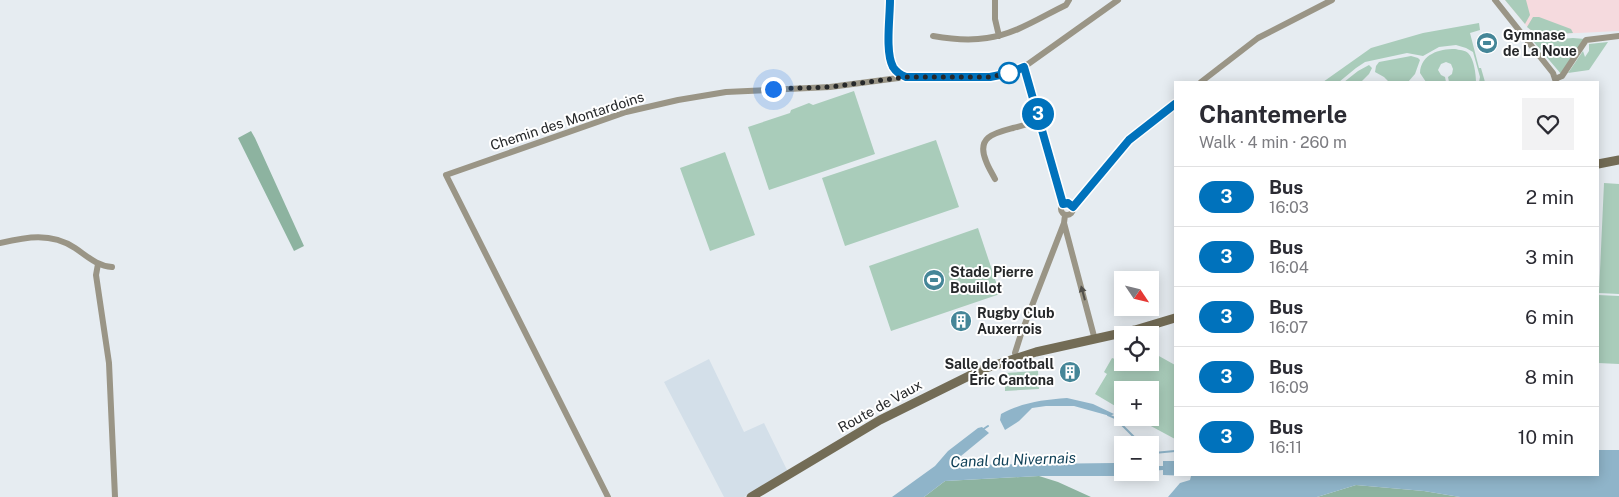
<!DOCTYPE html>
<html lang="en">
<head>
<meta charset="utf-8">
<style>
  :root { --surface:#fff; --page:#f2f2f3; --text:#2b2b33; --muted:#7c7c81; --line:#e1e1e2 }
  body { margin:0; font-family:"Public Sans",sans-serif; background:var(--page); color:var(--text); height:100vh; display:flex; flex-direction:column; font-size:19px; white-space:nowrap }
  * { box-sizing:border-box; margin:0 }
  p { font-size:16px; color:var(--muted) }
  .icon { flex:none; width:28px; height:28px; fill:none; stroke:currentColor; stroke-width:2; stroke-linecap:round; stroke-linejoin:round }
  .map { position:relative; flex:1; overflow:hidden }
  .side { position:absolute; left:1174px; top:81px; width:425px; height:395px; display:flex; flex-direction:column; background:var(--surface); border-radius:0px; box-shadow:0 2px 12px #0003 }
  .side>* { flex:none }
  .badge { padding:0 10px; border-radius:16px; font-size:18px; line-height:32px }
  .needle { width:32px; rotate:125deg }
  .controls { position:absolute; left:1114px; top:271px; display:grid; gap:10px }
  .controls a { display:grid; place-items:center; width:45px; height:45px; border-radius:0px; background:var(--surface); box-shadow:0 2px 12px #0003; font-size:25px }
  .you { position:absolute; width:25px; height:25px; margin:-12px; border:4px solid #fff; border-radius:50%; background:#1a73e8; box-shadow:0 0 0 8px #1a73e833 }
  .map>.badge { position:absolute; translate:-50% -50%; box-shadow:0 0 0 2px #fff }
  .round { display:grid; place-items:center; flex:none; width:52px; height:52px; border-radius:0px; background:var(--page) }
  .overview { display:flex; align-items:center; justify-content:space-between; height:85px; padding:0 25px }
  h1 { font-size:24px; font-weight:700; line-height:38px }
  ul { padding:0; list-style:none }
  li { display:flex; align-items:center; gap:15px; height:60px; padding:0 25px; border-top:1px solid var(--line) }
  li div { flex:1 }
  li b { display:block; font-size:19px }
  li em { font-style:normal }
  li .badge { min-width:55px; font-weight:700; text-align:center }
  .map>svg:first-child { display:block }
</style>
</head>
<body>
<div class="map">
<svg width="1619" height="497" viewBox="0 0 1619 497">
  <rect width="100%" height="100%" fill="#e6ecf1"/>
  <!-- built -->
  <path fill="#d3dfe9" d="M709,359L744,432L764,423L788,472L744,497H724L664,382Z"/>
  <!-- education -->
  <path fill="#f5dade" d="M1505,0H1619V31L1537,35L1530,30Z"/>
  <!-- green -->
  <path fill="#a9ccba" d="M1505,0H1526L1530,15L1525,24Z
    M1533,17H1539L1571,29L1573,33L1537,35L1527,27Z
    M1479,23L1480,30L1470,33L1479,68H1481L1485,82H1479L1480,77L1473,52L1466,48L1456,45L1439,47L1423,56L1407,53L1365,62L1356,68L1339,82H1323L1371,48L1423,33Z
    M1573,38L1585,39L1561,74L1533,41Z
    M1608,42L1589,70L1568,73L1583,51L1585,57L1589,51V44Z
    M1455,49C1459,50 1465,50 1468,53C1474,58 1476,75 1476,82H1449L1448,77L1452,74L1453,69L1451,64L1446,62L1441,64L1438,70L1441,75L1445,77L1446,82H1426L1420,73C1421,54 1439,49 1455,49Z
    M1411,56L1418,58L1420,60L1415,74L1408,82H1389L1384,77L1375,72L1376,66L1379,62Z
    M1369,65L1372,68L1369,74L1361,82H1344L1358,71Z
    M854,91L875,154L769,190L748,127L790,113L791,110L809,103L813,105Z
    M936,140L959,207L845,246L822,178Z
    M725,152L755,235L710,251L680,168Z
    M1604,183L1619,184V294L1599,293Z
    M978,228L1000,294L891,331L869,266Z
    M1598,295L1619,296V364L1598,363Z
    M1122,345V362H1150V351L1175,365V439L1136,418H1150V390H1122V410L1095,394L1107,374L1104,372L1112,358L1115,359Z
    M1038,371L1039,389L1005,391V373Z"/>
  <!-- forest -->
  <path fill="#8db3a0" d="M251,131L255,138L304,246L294,251L238,138Z
    M1039,476L1058,482L1091,497H924L945,481Z
    M1356,485L1424,491L1460,497H1317Z"/>
  <!-- water -->
  <path fill="#8fb4c9" d="M1067,398L1093,404L1114,414L1110,416L1074,406H1046L1032,408L1019,421L1005,430L1000,420L1001,414C1023,402 1043,400 1067,398Z
    M982,427L989,433L950,465L1114,463L1115,467H1122V472H1115V476H1039L945,481L924,497H892L935,466L948,451L978,428Z
    M1598,450H1619V497H1460L1424,491L1356,485L1317,497H1168L1180,483L1190,480L1191,476L1163,475V470L1150,471V466H1163V461H1175V475H1598Z"/>
  <g fill="none" stroke-linecap="round" stroke-linejoin="round">
    <!-- stream -->
    <path stroke="#8fb4c9" stroke-width="2" d="M1108,415L1115,418L1142,445
      M982,430L988,426
      M1150,450L1154,453L1175,451"/>
    <!-- street -->
    <path stroke="#9a9586" stroke-width="6" d="M890,0C890,17 884,56 895,69C900,76 907,77 915,77C954,76 988,81 1024,67L1118,0
      M995,0V19L999,36
      M1495,0L1553,73L1556,82
      M933,36C950,39 969,41 987,38C1014,35 1041,17 1066,5L1069,0
      M1024,67L1063,204
      M1555,79L1562,76L1586,40L1619,36
      M1201,82L1258,38L1332,0
      M995,179C992,173 988,167 986,161C976,137 994,133 1013,128C1022,126 1031,123 1040,120
      M1061 209a6 6 0 1 1 12 0a6 6 0 1 1-12 0Z
      M1073,207L1129,140L1175,103
      M1064,223L1095,340
      M0,243C26,237 51,232 75,248C87,256 97,266 112,267
      M98,264L96,275L109,363L115,497
      M1017,358L1015,353L1021,334L1064,223L1065,215
      M608,497L446,175L626,112L678,100L726,92L830,87L906,77"/>
    <!-- secondary -->
    <path stroke="#736c56" stroke-width="9" d="M1598,164L1619,160
      M751,497L880,420L983,369L1036,352L1135,330L1175,318"/>
  </g>
  <!-- one-way arrows -->
  <defs><path id="oneway-solid" d="M-6-.8H1V-3.2L6.5 0L1 3.2V.8H-6Z" transform="scale(1.25)"/></defs>
  <use fill="#4f4e4a" href="#oneway-solid" transform="translate(1083 293) rotate(-105)"/>
  <g fill="none" stroke-linecap="round" stroke-linejoin="round">
    <!-- line casing -->
    <g stroke="#fff" stroke-width="11">
      <path id="line" d="M890,0C890,18 885,52 893,67C896,72 901,75 906,77H990L1010,73L1024,67L1063,204L1068,203L1073,207L1129,140L1175,104"/>
    </g>
    <!-- line -->
    <use href="#line" stroke="#0072bc" stroke-width="8"/>
    <!-- walk -->
    <path stroke="#26282a" stroke-width="5" stroke-dasharray="0 9" d="M773,89L830,87L906,77H990L1009,73"/>
  </g>
  <!-- icons -->
  <defs>
    <g id="stadium-disc" transform="scale(1.125)"><circle r="9.5" fill="#458698" stroke="#fff"/><path d="M0-5a6.5 5 0 1 0 0 10a6.5 5 0 1 0 0-10ZM-3.5-1.8h7v3.6h-7Z" fill="#fff"/></g>
    <g id="building-disc" transform="scale(1.125)"><circle r="9.5" fill="#458698" stroke="#fff"/><path d="M-4-6H4V6H1V3H-1V6H-4ZM-2.5-4.3h1.7v1.8h-1.7ZM.8-4.3h1.7v1.8H.8ZM-2.5-1h1.7V.8h-1.7ZM.8-1h1.7V.8H.8Z" fill="#fff"/></g>
  </defs>
  <g fill-rule="evenodd">
    <use href="#stadium-disc" x="1487" y="43"/>
    <use href="#stadium-disc" x="934" y="280"/>
    <use href="#building-disc" x="961" y="321"/>
    <use href="#building-disc" x="1070" y="372"/>
  </g>
  <!-- markers -->
  <circle fill="#fff" stroke="#0072bc" stroke-width="2.5" cx="1009" cy="73" r="10"/>
  <g text-anchor="middle" stroke-width="4" stroke-linejoin="round" paint-order="stroke">
    <!-- poi labels -->
    <g font-size="14" font-weight="bold" fill="#26282a" stroke="#fff" text-anchor="start">
      <text x="1503" y="40">Gymnase<tspan x="1503" dy="16">de La Noue</tspan></text>
      <text x="950" y="277">Stade Pierre<tspan x="950" dy="16">Bouillot</tspan></text>
      <text x="977" y="318">Rugby Club<tspan x="977" dy="16">Auxerrois</tspan></text>
      <text x="1054" y="369" text-anchor="end">Salle de football<tspan x="1054" dy="16">Éric Cantona</tspan></text>
    </g>
    <!-- street labels -->
    <g font-size="14" fill="#26282a" stroke="#fff">
      <text transform="translate(567 121) rotate(-18)" y="5">Chemin des Montardoins</text>
      <text transform="translate(880 406) rotate(-29)" y="5">Route de Vaux</text>
    </g>
    <!-- water labels -->
    <g font-size="15" font-style="italic" fill="#104158" stroke="#fff">
      <text transform="translate(1013 460) rotate(-2)" y="5">Canal du Nivernais</text>
    </g>
  </g>
</svg>
<div class="controls">
<a><svg class="needle" viewBox="-14 -14 28 28"><path d="M0-13l5 13h-10z" fill="#e53935"/><path d="M0 13l5-13h-10z" fill="#7c7c81"/></svg></a>
<a><svg class="icon" aria-label="locate" viewBox="0 0 24 24"><circle cx="12" cy="12" r="6"/><path d="M12 2v4M12 18v4M2 12h4M18 12h4"/></svg></a>
<a>+</a>
<a>−</a>
</div>
<div class="you" style="left:773px;top:89px"></div>
<b class="badge" style="left:1038px;top:114px;background:#0072bc;color:#fff">3</b>
<section class="side">
<div class="overview"><div><h1>Chantemerle</h1><p>Walk · 4 min · 260 m</p></div><a class="round"><svg class="icon" aria-label="heart" viewBox="0 0 24 24"><path d="M12 20l-8-8c-3-5 5-10 8-4 3-6 11-1 8 4z"/></svg></a></div>
<ul>
<li><span class="badge" style="background:#0072bc;color:#fff">3</span><div><b>Bus</b><p>16:03</p></div><em>2 min</em></li>
<li><span class="badge" style="background:#0072bc;color:#fff">3</span><div><b>Bus</b><p>16:04</p></div><em>3 min</em></li>
<li><span class="badge" style="background:#0072bc;color:#fff">3</span><div><b>Bus</b><p>16:07</p></div><em>6 min</em></li>
<li><span class="badge" style="background:#0072bc;color:#fff">3</span><div><b>Bus</b><p>16:09</p></div><em>8 min</em></li>
<li><span class="badge" style="background:#0072bc;color:#fff">3</span><div><b>Bus</b><p>16:11</p></div><em>10 min</em></li>
</ul>
</section>
</div>
</body>
</html>
